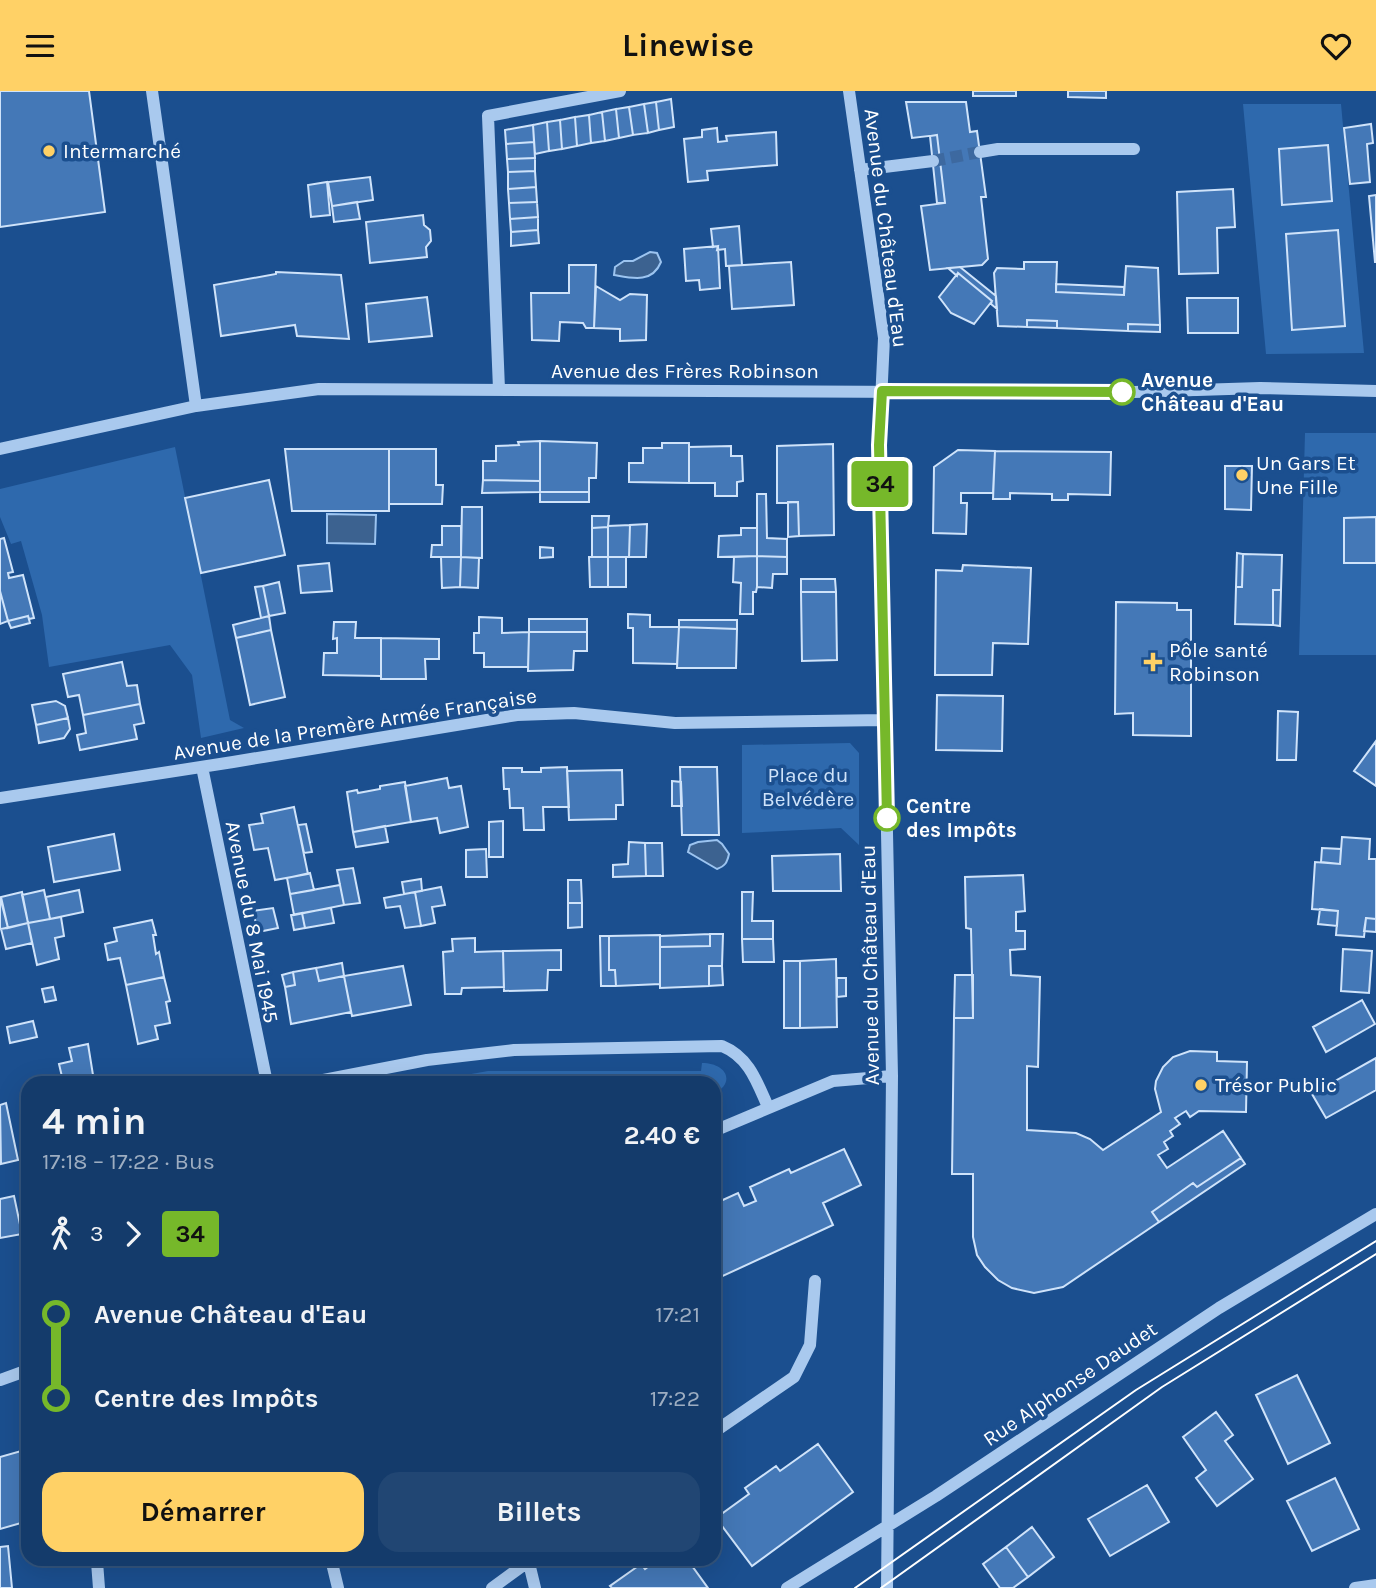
<!DOCTYPE html>
<html lang="fr">
<head>
<meta charset="utf-8">
<style>
  :root { --surface:#143b6b; --page:#214673; --text:#f1f3f6; --muted:#9dadc1; --line:#33557e; --accent:#ffd166 }
  body { margin:0; font-family:Karla,sans-serif; background:var(--page); color:var(--text); height:100vh; display:flex; flex-direction:column; font-size:26px; white-space:nowrap }
  * { box-sizing:border-box; margin:0 }
  p { font-size:23px; color:var(--muted) }
  .icon { flex:none; width:38px; height:38px; fill:none; stroke:currentColor; stroke-width:2; stroke-linecap:round; stroke-linejoin:round }
  .map { position:relative; flex:1; overflow:hidden }
  .panel { position:absolute; left:21px; top:985px; width:700px; height:490px; display:flex; flex-direction:column; background:var(--surface); border-radius:21px; box-shadow:0 7px 28px #0002,0 0 0 2px var(--line) }
  .panel>* { flex:none }
  .badge { padding:0 14px; border-radius:5px; font-size:24px; line-height:46px }
  .map>.badge { position:absolute; translate:-50% -50%; box-shadow:0 0 0 4px #fff }
  .legs { display:flex; align-items:center; gap:10px; height:77px; padding:0 21px; font-size:23px }
  .legs p { margin-inline-start:auto }
  .head { display:flex; align-items:center; justify-content:space-between; height:119px; padding:0 21px }
  h1 { font-size:38px; font-weight:700; line-height:52px }
  .primary-button { display:flex; gap:14px; margin-top:auto; padding:14px 21px }
  .primary-button a { flex:1; height:80px; border-radius:21px; background:var(--accent); color:#111; font-size:28px; font-weight:700; line-height:80px; text-align:center }
  .primary-button a+a { background:var(--page); color:var(--text) }
  ul { padding:0 21px; list-style:none }
  li { display:flex; align-items:center; gap:24px; height:84px; font-size:26px }
  li i { display:grid; place-items:center; width:10px; height:100%; margin:0 9px; background:currentColor }
  li i::after { content:''; width:18px; height:18px; margin:-9px; border:5px solid; border-radius:50%; background:var(--surface) }
  li p { margin-inline-start:auto }
  li:first-child i { background:linear-gradient(#0000 50%,currentColor 0) }
  li:last-child i { background:linear-gradient(currentColor 50%,#0000 0) }
  header { display:flex; justify-content:space-between; align-items:center; height:91px; padding:0 21px; background:var(--accent); color:#111; font-size:32px; font-weight:700 }
  .map>svg:first-child { display:block }
</style>
</head>
<body>
<header><svg class="icon" aria-label="menu" viewBox="0 0 24 24"><path d="M4 6h16M4 12h16M4 18h16"/></svg>Linewise<svg class="icon" aria-label="heart" viewBox="0 0 24 24"><path d="M12 20l-8-8c-3-5 5-10 8-4 3-6 11-1 8 4z"/></svg></header>
<div class="map">
<svg width="1376" height="1497" viewBox="0 0 1376 1497">
  <rect width="100%" height="100%" fill="#1b4f8f"/>
  <!-- green -->
  <path fill="#2e69ad" d="M1243,13H1341L1364,262L1266,263Z
    M1305,342H1376V564H1299Z
    M175,356L230,629L244,637L201,647L192,584L170,554L49,576L42,524L21,450L11,453L0,426V398Z
    M850,652L859,662V754L841,737L742,742V654Z
    M702,972C725,972 737,990 714,1003V992H421L488,980H701Z"/>
  <!-- water -->
  <path fill="#3c6290" stroke="#9cc4f0" stroke-width="2" d="M650,161L657,162L661,171C652,193 631,187 614,184L615,176L624,170H633Z
    M327,423L376,424L375,453L327,452Z
    M717,749L722,753L729,763C727,772 725,775 717,778L688,761L690,754L698,751Z"/>
  <!-- building -->
  <path fill="#4478b7" stroke="#cfe3fa" stroke-width="2" d="M0,0H89L105,121L0,136Z
    M973,0H1016V5H973Z
    M1068,0H1106V7L1068,6Z
    M671,8L674,36L659,39L656,11Z
    M656,11L659,39L648,42L644,13Z
    M906,11H966L970,41L977,40L986,106H981L988,168L982,174L930,179L921,115L945,112L937,44L912,47Z
    M644,13L648,42L633,44L629,16Z
    M629,16L633,44L619,47L616,18Z
    M616,18L619,47L605,50L602,21Z
    M602,21L605,50L591,52L589,24Z
    M589,24L591,52L577,55L575,26Z
    M575,26L577,55L562,58L560,29Z
    M560,29L562,58L549,60L547,31Z
    M547,31L549,60L535,63L533,34Z
    M1371,33L1373,52L1367,53L1370,91L1350,93L1344,37Z
    M533,34L534,51L506,53L505,39Z
    M717,37L718,51L727,50L726,45L776,41L777,74L707,80L708,89L688,91L684,48L702,46V39Z
    M937,44L945,112H937L930,45Z
    M534,51L535,67L507,68L506,53Z
    M1328,54L1332,110L1282,114L1279,58Z
    M535,67V80L508,81L507,68Z
    M535,80L536,96L508,98V81Z
    M370,86L373,109L332,115L328,91Z
    M327,91L330,124L311,126L308,94Z
    M536,96L537,111L509,112L508,98Z
    M1233,98L1235,136L1217,137L1218,182L1179,183L1177,101Z
    M1376,104V171H1375L1369,105Z
    M357,111L360,128L334,131L332,115Z
    M537,111L538,126L510,128L509,112Z
    M423,124L424,134L430,139L431,150L426,156L427,166L370,172L366,131Z
    M538,126V139L511,141L510,128Z
    M739,135L742,174L726,175L725,158L717,159L718,155L713,156L711,138Z
    M538,139L539,152L511,155V141Z
    M1338,139L1345,235L1292,239L1286,143Z
    M718,155L720,197L700,199L699,189L686,190L684,158Z
    M791,171L794,214L732,218L729,175Z
    M1024,171H1057L1056,201L1124,204L1126,175L1158,177L1160,234L1128,233V240L1057,237V230L1027,229V236L998,235L994,182L997,177L1024,178Z
    M569,174H596L594,237H586L583,232L560,231L559,250L532,249L531,202H569Z
    M960,176L996,205L997,218L991,213L992,210L958,182L957,185L948,177Z
    M276,181L341,184L349,248L297,245L295,234L221,245L214,194L276,183Z
    M958,182L992,210L974,233L951,222L939,206Z
    M1056,193L1124,196V204L1056,201Z
    M596,195L620,209L630,203L647,204L646,249L620,250V238L594,237Z
    M427,206L432,245L369,251L366,213Z
    M1187,207H1238V242H1188Z
    M1027,229L1057,230V237L1027,236Z
    M1128,233L1160,234V241L1128,240Z
    M540,350V390L483,389V370H496V355L519,354L518,351Z
    M540,350L597,352L596,387H589V401H540Z
    M662,352H689V392L629,391V372H643V357H662Z
    M833,353L834,444L799,445L798,411L777,412V355Z
    M731,355V365H742L743,390L737,391V405H715V392H689V356Z
    M285,358H389V420H292Z
    M389,358H436V394H443L442,413H389Z
    M958,359L995,360L993,402H961V412H967L966,443L933,442L934,376Z
    M995,360L1111,361L1110,404L1068,403V409H1052V403L1010,402V408H993Z
    M1225,375H1252L1251,419L1225,418Z
    M269,389L285,464L201,482L185,407Z
    M483,389L540,390V401L482,402Z
    M540,401H589V411H540Z
    M757,403H766L767,447L787,448V466L757,465Z
    M788,411H798L799,445L788,446Z
    M462,416H482V467L461,466Z
    M592,425H609L608,436L592,437Z
    M1376,426V472H1344V427Z
    M647,433L646,466H629L630,434Z
    M630,434L629,466H608V435Z
    M442,435H461V466H431L432,454H442Z
    M608,436V466H592V437Z
    M741,437H757V465L718,466L719,445L741,444Z
    M4,447L13,481L8,482L9,487L23,484L34,527L29,528L28,525L8,530L0,500V448Z
    M540,456L553,457V466L540,467Z
    M1237,462L1243,463L1242,496H1236Z
    M1243,463L1282,464L1281,499H1273V534L1235,533L1236,496H1242Z
    M757,465L787,466V483H773L772,497L757,496Z
    M757,465V496L756,501H753V523H740L741,492L733,491L734,466Z
    M441,466H461L460,496L442,497Z
    M461,466L479,467L478,497L460,496Z
    M589,466H608V496H590Z
    M608,466H626V496H608Z
    M329,472L332,500L301,502L298,475Z
    M963,474L1031,477L1028,553L993,552L992,584H935L936,479L962,480Z
    M801,488H835L836,501H801Z
    M279,491L285,522L269,525L263,495Z
    M263,495L269,525L261,527L255,496Z
    M1273,499H1281L1280,535L1273,534Z
    M0,500L8,530L0,533Z
    M801,501H836L837,569L802,570Z
    M1116,511L1177,512V519H1191V645L1133,644V622L1115,623Z
    M628,523L650,524V536H679L677,573L633,572V537H628Z
    M28,525L30,532L11,537L8,530Z
    M269,525L271,539L236,547L233,534Z
    M479,526L502,527V542L529,541L528,576H484V562H474V542H479Z
    M529,528H587V541H529Z
    M679,529H737V538L679,536Z
    M334,531H356L355,547H381V585L323,584L324,562H337V547L333,548Z
    M679,536L737,538L736,577H677Z
    M271,539L285,606L250,614L236,547Z
    M529,541H587V560H574L573,579L528,580Z
    M381,547L439,548V568H425L426,588H381Z
    M122,571L127,595L137,594L140,613L83,624L79,604L68,606L63,583Z
    M937,604L1003,605L1002,660L936,659Z
    M56,610L65,615L68,627L36,634L32,614Z
    M140,613L144,632L134,634L137,648L80,659L77,644L86,642L83,624Z
    M1278,620L1298,621L1296,669H1277Z
    M68,627L70,638L64,647L39,652L36,634Z
    M1376,650V695L1354,680Z
    M567,676L569,716H543L544,739H524L523,717H510L509,698H504L503,677H522V681H541V677Z
    M680,676H717L719,744H682Z
    M622,679L623,714H616V728L569,729L567,680Z
    M447,687L449,697L461,695L468,736L440,742L437,727L411,731L405,695Z
    M672,690L681,691L682,715H672Z
    M405,691L411,731L353,741L347,701L357,699L358,702L380,698V695Z
    M294,716L308,783L275,789L268,757L254,759L249,734L263,732L261,723Z
    M503,730V766H489V731Z
    M306,733L312,761L304,762L298,734Z
    M385,735L388,751L356,756L353,741Z
    M114,743L120,779L54,791L48,756Z
    M1342,746L1370,748L1369,768H1376V828L1366,827L1364,846L1336,844L1338,820L1312,818L1315,771L1340,773Z
    M629,751L645,752L646,785L613,786V774L628,773Z
    M645,752H662L663,785H646Z
    M1322,757L1341,758L1340,773L1321,771Z
    M486,758L487,786H466V759Z
    M840,763L841,800H773L772,765Z
    M353,777L360,812L344,814L337,779Z
    M310,782L314,799L290,803L287,787Z
    M1023,784L1025,820L1016,821V840H1025V858L1010,859L1011,884L1040,886L1038,976L1027,975V1039L1076,1042L1090,1048L1103,1059L1161,1021L1155,998L1156,990L1163,976L1173,966L1190,960L1217,961V970L1247,971L1246,1021L1199,1020L1190,1026L1186,1020L1175,1027L1180,1033L1170,1040L1173,1045L1164,1051L1168,1058L1158,1064L1167,1077L1223,1040L1241,1067L1197,1096L1193,1092L1152,1121L1159,1131L1063,1196L1034,1202L1012,1197L998,1189L985,1176L977,1164L973,1146V1083H952L954,927H973L971,838L966,837L965,786Z
    M421,788L422,800L404,803L402,791Z
    M568,789H581L582,812H568Z
    M340,794L344,814L294,824L290,803Z
    M441,796L445,814L432,816L435,832L421,835L415,801Z
    M44,799L50,828L28,832L22,804Z
    M79,799L83,821L50,828L46,806Z
    M22,801L28,832L8,837L1,806Z
    M415,801L421,835L405,837L400,815L386,817L384,807Z
    M742,801H753L752,830H773V848H742Z
    M0,806L8,837L0,838Z
    M568,812H582V836L568,837Z
    M273,817L278,837L258,841L253,820Z
    M331,817L334,832L305,837L302,822Z
    M1320,818L1338,820L1337,835L1318,833Z
    M302,822L305,837L294,839L291,824Z
    M61,826L64,845L55,847L59,868L37,874L28,832Z
    M1366,827L1376,828V841L1364,840Z
    M152,829L156,844H153L156,863L159,861L164,886L126,894L120,867L108,869L105,853L117,850L114,837Z
    M28,832L32,852L6,858L1,838Z
    M710,843V855L660,856V845Z
    M710,843H723L722,875H709V895L660,897V856L710,855Z
    M600,845H609V879H615L616,895H601Z
    M609,845L660,844V893L616,895L615,879H609Z
    M475,847V861L503,860L504,896L462,897L461,903H445L443,861L453,860L452,848Z
    M742,848H773L774,871H743Z
    M1343,858L1372,860L1369,902L1341,900Z
    M561,859V879H548L547,899L504,900L503,860Z
    M836,868L837,936L800,937V870Z
    M784,870H800V937H784Z
    M342,872L344,885L319,890L316,877Z
    M403,875L411,914L352,925L344,885Z
    M709,875H722L723,894L709,895Z
    M316,877L319,890L344,885L351,921L291,933L285,896L295,894L293,881Z
    M293,881L295,894L285,896L282,884Z
    M955,884H973V927H954Z
    M164,886L170,910L166,911L170,932L155,935L158,948L138,953L126,894Z
    M837,887H846V905L837,906Z
    M53,896L56,909L45,911L42,898Z
    M1362,909L1375,933L1326,961L1313,936Z
    M33,930L37,946L10,952L7,936Z
    M88,953L93,984L63,990L59,973L72,970L69,957Z
    M1376,967V999L1326,1027L1312,1003Z
    M93,984L95,992H63V990Z
    M185,985L186,992H147H150Z
    M6,1012L18,1069L1,1073L0,1014Z
    M844,1058L861,1094L823,1112L833,1134L714,1189V1113L738,1102L744,1115L756,1110L750,1096L789,1078L791,1082Z
    M1241,1067L1245,1073L1159,1131L1152,1121L1193,1092L1197,1096Z
    M14,1105L22,1143L0,1147V1108Z
    M1297,1284L1330,1352L1288,1373L1256,1304Z
    M1216,1321L1233,1344L1225,1350L1253,1388L1217,1415L1196,1387L1206,1379L1183,1346Z
    M818,1353L853,1401L752,1475L716,1427L749,1403L745,1397L776,1375L780,1380Z
    M28,1358V1430L0,1438V1366Z
    M1335,1387L1359,1438L1312,1460L1287,1410Z
    M1147,1394L1169,1431L1110,1465L1088,1428Z
    M1032,1436L1054,1466L1028,1486L1006,1456Z
    M8,1455L12,1497H0V1456Z
    M1006,1456L1028,1486L1013,1497H1000L983,1473Z
    M658,1468H687L708,1497H612L610,1495L641,1473L645,1478Z"/>
  <g fill="none" stroke-linecap="round" stroke-linejoin="round">
    <!-- minor-tunnel -->
    <path stroke="#3d69a0" stroke-width="12" stroke-dasharray="12 6" stroke-linecap="butt" d="M933,70L980,61"/>
    <!-- minor -->
    <path stroke="#a9c9ee" stroke-width="12" d="M152,0L196,315
      M849,0L884,247L879,353L892,985L887,1497
      M980,61L998,58H1134
      M860,79L933,70
      M499,298L488,25L620,0
      M0,358L196,315L319,298L1103,302L1260,297L1376,300
      M202,676L267,992
      M0,707L233,671L517,624L574,622L675,632L885,629
      M308,992L427,969L514,959L722,955C749,966 757,991 768,1016
      M714,1040L833,990L892,985
      M0,1289L28,1279
      M714,1341L794,1286L810,1254L815,1190
      M331,1468L338,1497
      M528,1468L535,1497
      M97,1471L99,1497
      M492,1497L532,1468
      M787,1497L936,1405L1219,1217L1376,1123
      M1355,1497L1376,1494"/>
    <!-- tram -->
    <path stroke="#fff" stroke-width="2" d="M855,1497L1136,1299L1376,1150
      M881,1497L1162,1296L1376,1163"/>
  </g>
  <g fill="none" stroke-linecap="round" stroke-linejoin="round">
    <!-- line-1 casing -->
    <g stroke="#fff" stroke-width="16">
      <path id="line-1" d="M887,727L879,354L882,300L1122,301"/>
    </g>
    <!-- line-1 -->
    <use href="#line-1" stroke="#76b82a" stroke-width="10"/>
  </g>
  <!-- markers -->
  <g fill="#ffd166" stroke="#1b4f8f" stroke-width="2.5">
    <circle cx="49" cy="60" r="7"/>
    <circle cx="1242" cy="384" r="7"/>
    <path d="M1149.5 560.5h7v7h7v7h-7v7h-7v-7h-7v-7h7z"/>
    <circle cx="1201" cy="994" r="7"/>
  </g>
  <g fill="#fff" stroke="#76b82a" stroke-width="3.5">
    <circle cx="1122" cy="301" r="12"/>
    <circle cx="887" cy="727" r="12"/>
  </g>
  <g text-anchor="middle" stroke-width="7" stroke-linejoin="round" paint-order="stroke">
    <!-- poi labels -->
    <g font-size="21" fill="#fff" stroke="#1b4f8f" text-anchor="start">
      <text x="63" y="67">Intermarché</text>
      <text x="1256" y="379">Un Gars Et<tspan x="1256" dy="24">Une Fille</tspan></text>
      <text x="1169" y="566">Pôle santé<tspan x="1169" dy="24">Robinson</tspan></text>
      <text x="1215" y="1001">Trésor Public</text>
    </g>
    <!-- street labels -->
    <g font-size="21" fill="#fff" stroke="#1b4f8f">
      <text transform="translate(886 137) rotate(83)" y="7">Avenue du Château d'Eau</text>
      <text x="685" y="287">Avenue des Frères Robinson</text>
      <text transform="translate(355 633) rotate(-9)" y="7">Avenue de la Premère Armée Française</text>
      <text transform="translate(252 831) rotate(79)" y="7">Avenue du 8 Mai 1945</text>
      <text transform="translate(870 874) rotate(-91)" y="7">Avenue du Château d'Eau</text>
      <text transform="translate(1070 1293) rotate(-34)" y="7">Rue Alphonse Daudet</text>
    </g>
    <!-- stop labels -->
    <g font-size="21" font-weight="bold" fill="#fff" stroke="#1b4f8f" text-anchor="start">
      <text x="1141" y="296">Avenue<tspan x="1141" dy="24">Château d'Eau</tspan></text>
      <text x="906" y="722">Centre<tspan x="906" dy="24">des Impôts</tspan></text>
    </g>
    <!-- park labels -->
    <g font-size="21" fill="#cfe3fa" stroke="#1b4f8f">
      <text x="808" y="691">Place du<tspan x="808" dy="24">Belvédère</tspan></text>
    </g>
  </g>
</svg>
<b class="badge" style="left:880px;top:393px;background:#76b82a;color:#111">34</b>
<section class="panel">
<div class="head"><div><h1>4 min</h1><p>17:18 – 17:22 · Bus</p></div><b>2.40 €</b></div>
<div class="legs"><svg class="icon" aria-label="walk" viewBox="0 0 24 24"><circle cx="13" cy="4" r="2"/><path d="M13 8l-2 6 4 7M11 14l-3 7M7 12l3-4h3l4 4"/></svg>3<svg class="icon" aria-label="forward" viewBox="0 0 24 24"><path d="M9 5l7 7-7 7"/></svg><b class="badge" style="background:#76b82a;color:#111">34</b></div>
<ul>
<li><i style="color:#76b82a"></i><b>Avenue Château d'Eau</b><p>17:21</p></li>
<li><i style="color:#76b82a"></i><b>Centre des Impôts</b><p>17:22</p></li>
</ul>
<div class="primary-button"><a>Démarrer</a><a>Billets</a></div>
</section>
</div>
</body>
</html>
